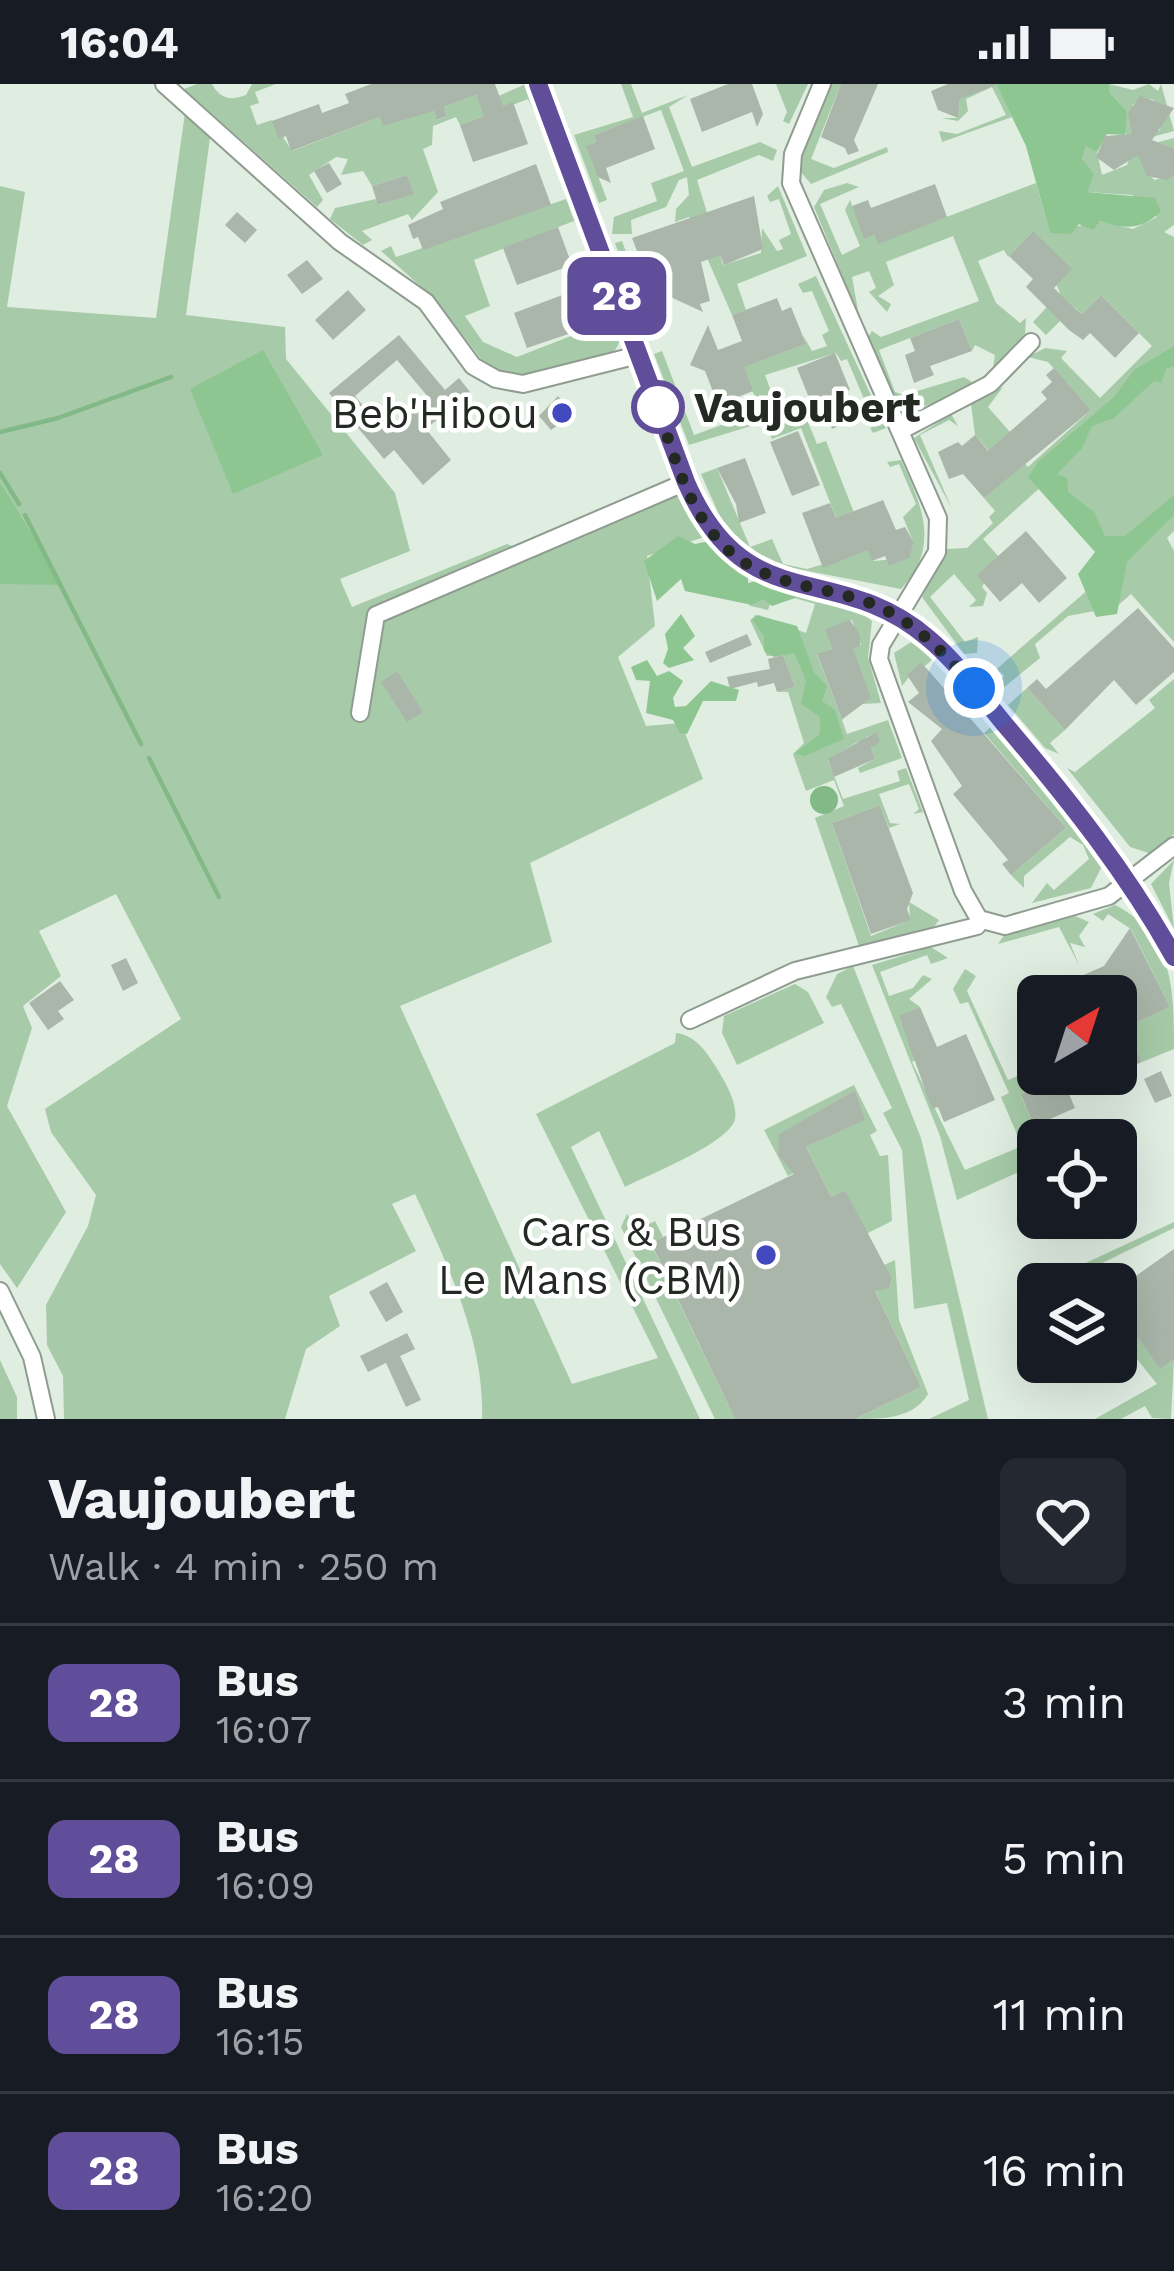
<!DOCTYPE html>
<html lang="en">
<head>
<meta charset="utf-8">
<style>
  :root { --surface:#171b24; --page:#242831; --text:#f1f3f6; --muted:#9ea1a6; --line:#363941 }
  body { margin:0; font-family:"Work Sans",sans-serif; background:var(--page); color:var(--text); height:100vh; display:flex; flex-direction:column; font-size:45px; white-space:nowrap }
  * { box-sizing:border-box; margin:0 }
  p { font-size:39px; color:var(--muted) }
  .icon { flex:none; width:66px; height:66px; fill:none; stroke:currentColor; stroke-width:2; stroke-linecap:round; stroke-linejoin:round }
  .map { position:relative; height:1335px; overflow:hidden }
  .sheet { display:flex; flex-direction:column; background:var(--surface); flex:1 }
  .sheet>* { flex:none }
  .badge { padding:0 24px; border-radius:18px; font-size:42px; line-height:78px }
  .needle { width:78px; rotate:39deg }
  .fabs { position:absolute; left:1017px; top:891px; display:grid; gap:24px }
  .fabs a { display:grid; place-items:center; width:120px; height:120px; border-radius:18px; background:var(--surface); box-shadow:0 12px 48px #0002; font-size:60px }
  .you { position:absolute; width:60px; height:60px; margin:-30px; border:9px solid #fff; border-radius:50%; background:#1a73e8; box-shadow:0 0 0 18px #1a73e833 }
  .map>.badge { position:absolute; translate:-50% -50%; box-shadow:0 0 0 6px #fff }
  .round { display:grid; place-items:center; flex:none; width:126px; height:126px; border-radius:18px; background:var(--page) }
  .head { display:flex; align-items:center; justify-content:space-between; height:204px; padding:0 48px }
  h1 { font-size:57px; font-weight:700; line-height:90px }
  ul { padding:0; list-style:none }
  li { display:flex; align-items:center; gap:36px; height:156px; padding:0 48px; border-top:3px solid var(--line) }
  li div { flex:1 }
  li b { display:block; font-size:45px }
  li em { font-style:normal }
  li .badge { min-width:132px; font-weight:700; text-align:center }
  .status { display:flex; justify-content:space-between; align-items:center; height:84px; padding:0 60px; background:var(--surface); direction:ltr }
  .status svg { height:33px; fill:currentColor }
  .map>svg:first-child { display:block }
</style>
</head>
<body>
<div class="status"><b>16:04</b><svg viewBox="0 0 49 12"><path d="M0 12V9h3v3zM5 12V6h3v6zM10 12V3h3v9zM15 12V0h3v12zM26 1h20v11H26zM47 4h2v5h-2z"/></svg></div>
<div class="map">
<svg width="1174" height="1335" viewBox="0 0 1174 1335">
  <rect width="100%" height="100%" fill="#e0ede1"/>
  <!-- green -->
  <path fill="#a7cba8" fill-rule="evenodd" d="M197,0H212C220,15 231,17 246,11L252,0H276L255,8L259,19L250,22L257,41L272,36L292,67L380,33L434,27L438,36L447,32L444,23L476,11L480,20L526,0L546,53L528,15L460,41L456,33L433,42L432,61L423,65L438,108L412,136L408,130L362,147L372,156L363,161L330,135L335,124L376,115L379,121L413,109L407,91L372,102L363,87L341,91L348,75L336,73L309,91L323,116L317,123L184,5Z
    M621,0H631L642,29L688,11L669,23L692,83L760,58L777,66L773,77L759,71L697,96L723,181L761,169L762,144L777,167L783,165L779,156L791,150L779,115L770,118L767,112L778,102L807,172L737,200L746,226L732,231L689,133L675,138L676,125L689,111L687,93L679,96L666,123L631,136L632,150H612L614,133L657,117L651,99L684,87L661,26L594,51L596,58L587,62L607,116L599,119L574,51L633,33Z
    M776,0H808L789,40L783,37L787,28Z
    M829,0H841L811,75L834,84L887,63L888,68L811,100L799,86L800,68Z
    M980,0H996L1012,33L942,58L939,47L957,50L1006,31L992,3L966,15L968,27L958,37L941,34H958L960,15Z
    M1109,0L1133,6L1149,0L1158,7L1161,0L1174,47L1130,59L1124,46L1127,27L1110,9ZM1152,15L1163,24L1160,46L1154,50L1131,43L1133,20Z
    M185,29L210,54L186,231L285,243L286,275L395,409L410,467L340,495L352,523L507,460L528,468L686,398L713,450L647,472L655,542L618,573L646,642L681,639L703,695L530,779L552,858L400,922L572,1300L658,1274L536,1030L675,959L676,949C696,951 707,969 716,983C724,996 738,1019 735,1035C730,1059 648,1091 625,1103L599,1047L571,1063L700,1335H482C485,1257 447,1180 415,1110L392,1120L416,1167L329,1212L340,1242L306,1265L285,1335H64L63,1292L47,1261L46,1221L88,1142L96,1111L51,1048L45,1025L181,935L116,810L39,847L61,892L23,922L32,944L7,1022L66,1128L17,1204L0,1180V500H62L0,397V102L25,108L7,223L156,234Z
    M1174,54V66L1160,60L1141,78L1154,96L1174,91V141L1164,148L1174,153V447L1167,454L1174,467V558L1131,510L1116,523L1068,532L1035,560L1040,574L997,609L993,604L1004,592L1000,588L989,598L985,595L1113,484L1043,401L983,455L999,473L982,503L987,509L983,522L969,523L976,516L954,490L930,513L965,558L978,553L977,569L964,570L922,513L946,465L967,464L993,439L989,433L995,427L984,414L1010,392L975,351L971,320L1003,303L988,323L1010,348L1003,355L1028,383L1091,326L1048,278L1028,273L1045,264L1067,267L1061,274L1100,314L1152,262L1101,211L1082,230L1074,223L1046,251L1033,238L1060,209L1033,147L1008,173L1004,166L978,177L996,219L1020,239L1026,234L1025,250L993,283L995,271L975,261L972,267L959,235L879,266L895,308L904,311L964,293L972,298C963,308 952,312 939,317C888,339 885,294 867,255L872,247L881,253L979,217L953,152L886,178L894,201L878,212L891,220L887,228L869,208L876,204L869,187L852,193L859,232L814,123L824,106L847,99L859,103L820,120L842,171L860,162L845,126L850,116L864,154L874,151L878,159L1036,99L1050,149L1099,137L1133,145L1157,133L1132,111L1087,108L1082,75L1086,61L1097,68L1102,91L1127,81L1132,65Z
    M553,72L593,175L574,137L474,176L490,222L465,232L483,258L517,273L612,236L601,196C609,217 632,252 612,269L524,290L501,287L481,275L437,217L381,167L391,162L396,173L566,115Z
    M622,157L648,227L643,239L615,159Z
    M816,192L886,344L873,349L870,344L880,339L868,314L864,315L847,275L841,277L836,269L765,291L781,335L805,331L817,360L826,357L873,477L908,474L914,460L903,433L916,420L899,380L890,383L887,378L901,376C922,421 941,464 901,505L772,480L725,444L701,390L717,384L750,463L772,455L783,480L807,485L851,472L801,344L772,355L764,338L689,361L654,270L662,267L694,351L760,327L737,266L751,280L806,260L803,251L812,267L827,262L822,251L829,247L812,207L803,209L798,200Z
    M951,330L958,342L949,336L920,351L952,425L914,354Z
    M756,500L855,524L872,537L868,573L881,619L862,620L842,636L847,650L888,636L902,674L860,689L858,684L875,675L871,664L875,649L866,653L868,661L857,658L828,676L843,715L900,697L897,687L906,684L923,728L913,730L919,725L909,700L879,710L890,739L900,740L889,744L880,721L832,739L871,852L910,836L909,818L939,836L933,844L860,865L815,734L844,722L834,696L806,707L793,670L804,659L788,608H777L795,603L783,571L767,572L750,536L759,531L806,549L815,520L774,508L768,526L750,522L746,514ZM852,536L861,561L853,565L859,622L842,635L817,571L832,565L826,545Z
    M911,558L933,575L925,582L920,579L902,602L894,569Z
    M1174,595V750L1152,770L1130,763L1067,684L1075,688L1155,624L1149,616Z
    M1027,604L1065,646L1050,659L1059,670L1045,664L1008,621Z
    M993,641L1104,778L1091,804L1032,819L1047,799L1054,806L1089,775L1083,761L1070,753L1024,792V804L1011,791L1066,744L984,649Z
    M1174,776L1169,799L1174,845L1151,800Z
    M1115,821C1174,851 1174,907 1174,965L1142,978L1134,961L1116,969V948L1170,923L1131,845L1108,830L1103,837L1093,830Z
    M1075,832L1089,838L1079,852L1085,863L1070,859L1079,881L1059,843L998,860L1005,850Z
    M931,863L948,874L931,880L927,871L880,888L889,912L913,904L923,891L932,895L909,915L920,923L899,933L917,975L912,978L965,1086L1022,1062L1001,1013L1009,1009L968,918L960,920L953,905L965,885L976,892L967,907L1008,996L1038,984V990H1069L1021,1012L1034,1042L1030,1045L1038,1079L957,1116L940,1052L872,881Z
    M853,882L921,1054L988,1335H929L969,1316L947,1219L914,1225L902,1066L883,1029L892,1024L841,920L832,923L826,913L837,890Z
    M795,900L808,908L824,939L737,981L722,949L724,932Z
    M854,1001L877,1047L870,1051L880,1072L888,1071L892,1137L866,1150L845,1106L831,1113L806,1063L864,1036L855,1006L780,1050L778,1070L794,1089L788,1092L764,1046Z
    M627,1130L637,1146L655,1137L663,1153L651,1160L735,1335H715L621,1143Z
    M1174,1138V1144L1094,1183L1102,1200H1085L1077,1183Z
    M895,1176L899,1236L928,1310C913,1335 882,1335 855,1335L921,1303L868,1192L889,1204L892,1195L882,1182Z
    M1116,1223L1160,1284L1174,1275L1171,1335L1152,1334L1145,1322L1121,1335H1095L1157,1300L1116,1249Z
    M0,1276L17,1313V1335H0Z"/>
  <!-- forest -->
  <path fill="#8ec692" d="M996,0H1109L1110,9L1127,27L1125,51L1107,50L1097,68L1086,62L1082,75L1094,90L1087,108L1155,114L1161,127C1142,147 1123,145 1100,137L1093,146L1079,140L1071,150L1050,149L1026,62Z
    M1174,262V282L1166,285L1161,299L1154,297L1114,334L1092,342L1082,364L1057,390L1067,394L1068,408L1094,428L1105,452H1125L1174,411V431L1127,478L1117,530L1096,533L1078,490L1095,468L1028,393L1038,378L1114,313L1134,286Z
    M263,266L323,371L233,410L190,305Z
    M0,397L63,501L0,500Z
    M678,452L695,460L709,457L748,487V499L763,495L770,506L812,507L820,514L798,513L772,522L763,515L752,521L685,507L681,495L657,517L644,477Z
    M681,530L695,552L683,564L694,576L669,584L663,579L668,565L665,550Z
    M756,531L797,542L814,588L827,602L822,617L835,626L844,655L804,672L795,669L820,650V633L801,620L806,596L794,569L774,573L764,567V552L752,535Z
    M647,576L657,592L669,587L683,597L673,614L675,623L686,622L711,597L739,606L736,617H703L687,650L680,649L673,636L646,629L650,597L636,596L631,583Z"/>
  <!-- water -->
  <path fill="#82b986" d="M810 716a14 14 0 1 1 28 0a14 14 0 1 1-28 0Z"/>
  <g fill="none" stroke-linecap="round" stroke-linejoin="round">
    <!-- stream -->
    <path stroke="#82b986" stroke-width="4.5" d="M0,348L58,334L171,293
      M0,389L19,420
      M25,431L141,660
      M149,674L219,813"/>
  </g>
  <!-- building -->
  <path fill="#aab6aa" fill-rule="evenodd" d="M371,0H495L503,22L513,18L528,60L473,78L460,41L484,32L476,11L444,23L447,32L437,36L434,27L383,42L380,33L291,67L286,52L279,55L272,37L319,20L322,29L341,22L349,19L345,10Z
    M728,0H752L763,30L757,43L752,28L702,48L690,15Z
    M841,0H878L854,56L859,67L848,71L845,64L821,53Z
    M948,0H996V1L960,15L958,34L938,26L931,7Z
    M1140,12L1174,24L1152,56L1174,65V91L1167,96L1147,92L1138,71L1114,86L1096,73L1105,52L1132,50L1128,29Z
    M643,32L655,65L606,84L611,99L598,93L586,62L596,58L594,51Z
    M329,79L342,100L327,109L314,87Z
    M536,80L551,121L423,166L418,153L413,155L408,141L443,125L440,118Z
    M407,91L414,110L378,121L372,102Z
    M935,100L947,133L878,160L874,151L864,155L852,122L868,116L871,124Z
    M754,112L763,165L724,181L720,171L701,178L710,217L700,220L703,228L664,210L673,188L649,198L632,154Z
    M237,128L257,146L245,159L225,141Z
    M558,143L572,181L517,201L503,164Z
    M1033,147L1072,185L1054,204L1073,223L1082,230L1101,211L1139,249L1115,274L1090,249L1083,256L1069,246L1026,203L1033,195L1009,172Z
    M307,176L323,195L302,210L287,191Z
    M584,203L598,240L527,264L514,229Z
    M348,206L366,226L333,256L315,236Z
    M777,214L782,227L791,223L806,260L744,283L753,307L718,321L705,287L690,281L708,241L718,266L742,257L732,231Z
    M959,235L972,267L930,282L934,291L914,299L905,271L915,267L910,254Z
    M399,251L445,306L459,294L470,308L426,345L451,376L423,401L394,366L384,375L329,309ZM397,276L429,314L387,350L355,312Z
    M835,269L850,306L841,309L846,322L838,326L844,340L832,345L826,330L817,334L797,284Z
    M1054,284L1091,326L984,414L963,390L949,395L938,368L958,358L962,362L975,351L988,367L1047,315L1041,308L1052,298L1046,291Z
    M558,312L573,331L551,346L539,332Z
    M798,347L820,401L792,412L770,358Z
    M745,374L766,429L739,439L736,420L717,384Z
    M883,416L896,446L905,443L914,459L909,474L889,482L885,472L872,477L868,466L823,484L802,429L830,419L836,434Z
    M1026,447L1067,494L1039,519L1022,499L1000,518L977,491Z
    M1138,524L1174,564V588L1136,621L1114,596L1065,646L1027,604L1037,595L1046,605Z
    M850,536L860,551V562L853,565L871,614L842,635L817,570L832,565L825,545Z
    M747,550L752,561L710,579L705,568Z
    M783,571L795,603L777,608L774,599L758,603L757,598L730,605L727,593L770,585L768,575Z
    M921,578L1066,744L1011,791L1002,780L1008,776L953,710L962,702L931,657L942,645L908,618L919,609L907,591Z
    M397,587L423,628L407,638L381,598Z
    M876,648L880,658L871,664L875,675L834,693L828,675Z
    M880,721L913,809L907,825L911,836L871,850L832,739Z
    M1130,844L1170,923L1116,948V912H1038L1037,962L1020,919L1104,882Z
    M126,874L138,899L123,907L111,881Z
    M60,897L74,916L58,927L64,935L48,946L29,919Z
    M920,923L937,963L966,950L995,1016L944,1038L938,1023L932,1025L899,932Z
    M1134,961L1142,978L1116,989V969Z
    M1161,987L1172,1012L1155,1019L1144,995Z
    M1069,990H1114L1069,1010L1075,1024L1034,1042L1021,1011Z
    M855,1006L865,1036L806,1063L831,1113L845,1106L892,1195L889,1204L875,1207L921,1303L855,1335H735L651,1159L794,1090L778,1071L779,1050Z
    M1174,1165V1275L1160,1285L1121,1230L1116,1206Z
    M387,1198L403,1228L386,1238L369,1208Z
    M407,1249L415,1265L400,1272L421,1316L406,1323L386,1279L368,1288L360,1272Z"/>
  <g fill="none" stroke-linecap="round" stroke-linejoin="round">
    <!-- minor casing -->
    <g stroke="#8f9c90" stroke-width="20">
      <path id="minor" d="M164,0L340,158L426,218L473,282L496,295L523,300L638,271
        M538,0L686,398C746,536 834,476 929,554C956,577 978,609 1001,636C1066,712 1126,786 1174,873
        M822,0L793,70L791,99L938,434L937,468L881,561L879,575L963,807L979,835L1005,842L1109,812L1174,762
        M902,346L990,300L1031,258
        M360,629L376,531L686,398
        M690,936L795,887L977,842L981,836
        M0,1207L32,1273L46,1335"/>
    </g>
    <!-- minor -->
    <use href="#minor" stroke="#fff" stroke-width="16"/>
  </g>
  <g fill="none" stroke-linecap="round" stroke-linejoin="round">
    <!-- line casing -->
    <g stroke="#fff" stroke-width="27">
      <path id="line" d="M538,0L686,398C746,537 836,475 928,554C958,579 982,613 1007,643C1070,717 1127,789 1174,873"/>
    </g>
    <!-- line -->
    <use href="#line" stroke="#614e9b" stroke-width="18"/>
    <!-- walk -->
    <path stroke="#242924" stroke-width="12" stroke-dasharray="0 21.6" d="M658,323L652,308C671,358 684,421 722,460C760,500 809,500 858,515C907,530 943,566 974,604"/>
  </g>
  <!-- markers -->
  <circle fill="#fff" stroke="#614e9b" stroke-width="6" cx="658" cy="323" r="24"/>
  <g fill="#4249be" stroke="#fff" stroke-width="4.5">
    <circle cx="562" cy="329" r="12"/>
    <circle cx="766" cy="1171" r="12"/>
  </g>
  <g text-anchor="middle" stroke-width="9" stroke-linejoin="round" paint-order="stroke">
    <!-- stop labels -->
    <g font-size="42" font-weight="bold" fill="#242924" stroke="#fff" text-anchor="start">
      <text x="694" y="338">Vaujoubert</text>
    </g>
    <!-- poi labels -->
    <g font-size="42" fill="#242924" stroke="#fff" text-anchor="end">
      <text x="538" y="344">Beb'Hibou</text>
      <text x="742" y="1162">Cars &amp; Bus<tspan x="742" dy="48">Le Mans (CBM)</tspan></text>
    </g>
  </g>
</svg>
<div class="fabs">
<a><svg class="needle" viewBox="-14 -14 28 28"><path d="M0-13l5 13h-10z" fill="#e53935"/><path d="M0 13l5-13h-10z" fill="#9ea1a6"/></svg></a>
<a><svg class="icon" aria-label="locate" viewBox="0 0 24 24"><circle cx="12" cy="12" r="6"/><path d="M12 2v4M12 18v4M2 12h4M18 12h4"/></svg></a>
<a><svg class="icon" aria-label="layers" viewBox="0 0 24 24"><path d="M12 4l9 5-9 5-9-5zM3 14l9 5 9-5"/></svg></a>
</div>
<div class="you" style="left:974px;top:604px"></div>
<b class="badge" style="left:617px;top:212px;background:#614e9b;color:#fff">28</b>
</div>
<section class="sheet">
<div class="head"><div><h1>Vaujoubert</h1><p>Walk · 4 min · 250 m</p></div><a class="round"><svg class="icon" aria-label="heart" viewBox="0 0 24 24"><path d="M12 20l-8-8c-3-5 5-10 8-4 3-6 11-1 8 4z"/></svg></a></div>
<ul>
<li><span class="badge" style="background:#614e9b;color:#fff">28</span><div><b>Bus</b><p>16:07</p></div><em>3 min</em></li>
<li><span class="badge" style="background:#614e9b;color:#fff">28</span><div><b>Bus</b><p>16:09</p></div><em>5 min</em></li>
<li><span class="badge" style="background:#614e9b;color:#fff">28</span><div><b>Bus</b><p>16:15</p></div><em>11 min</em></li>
<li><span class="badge" style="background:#614e9b;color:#fff">28</span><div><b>Bus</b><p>16:20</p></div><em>16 min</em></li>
</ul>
</section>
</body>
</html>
